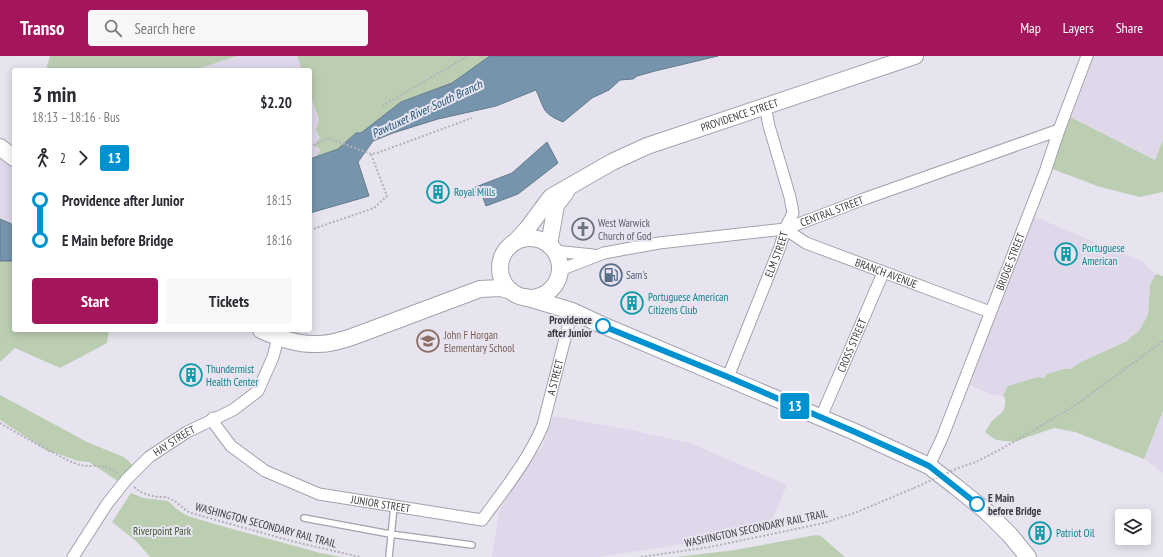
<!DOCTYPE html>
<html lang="en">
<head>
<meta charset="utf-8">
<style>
  :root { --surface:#fff; --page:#f7f7f7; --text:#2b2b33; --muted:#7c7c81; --accent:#a3165c }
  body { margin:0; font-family:"PT Sans Narrow",sans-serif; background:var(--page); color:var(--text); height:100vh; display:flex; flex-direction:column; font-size:15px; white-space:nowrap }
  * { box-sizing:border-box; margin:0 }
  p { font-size:13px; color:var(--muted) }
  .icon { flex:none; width:22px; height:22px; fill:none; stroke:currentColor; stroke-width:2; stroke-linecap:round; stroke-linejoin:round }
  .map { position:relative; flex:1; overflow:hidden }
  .details { position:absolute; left:12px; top:12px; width:300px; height:264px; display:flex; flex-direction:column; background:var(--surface); border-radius:4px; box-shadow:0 2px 10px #0003 }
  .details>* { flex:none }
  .badge { padding:0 8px; border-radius:3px; font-size:14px; line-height:26px }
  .fabs { position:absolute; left:1115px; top:453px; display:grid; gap:8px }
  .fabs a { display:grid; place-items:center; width:36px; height:36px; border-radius:4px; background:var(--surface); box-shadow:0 2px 10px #0003; font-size:20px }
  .map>.badge { position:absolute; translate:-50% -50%; box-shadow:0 0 0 2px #fff }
  .legs { display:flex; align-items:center; gap:6px; height:44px; padding:0 20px; font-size:13px }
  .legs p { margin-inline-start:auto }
  .overview { display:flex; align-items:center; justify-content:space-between; height:68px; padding:0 20px }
  h1 { font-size:22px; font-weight:600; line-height:30px }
  .primary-button { display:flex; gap:8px; margin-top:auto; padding:8px 20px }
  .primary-button a { flex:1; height:46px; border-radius:4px; background:var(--accent); color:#fff; font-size:16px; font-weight:600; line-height:46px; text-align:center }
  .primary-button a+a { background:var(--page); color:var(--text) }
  ul { padding:0 20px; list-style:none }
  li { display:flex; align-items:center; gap:14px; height:40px; font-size:15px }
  li i { display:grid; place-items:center; width:6px; height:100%; margin:0 5px; background:currentColor }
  li i::after { content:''; width:10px; height:10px; margin:-5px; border:3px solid; border-radius:50%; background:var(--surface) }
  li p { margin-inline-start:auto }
  li:first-child i { background:linear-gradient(#0000 50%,currentColor 0) }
  li:last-child i { background:linear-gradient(currentColor 50%,#0000 0) }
  header { display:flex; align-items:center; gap:24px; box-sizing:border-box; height:56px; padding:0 20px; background:var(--accent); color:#fff }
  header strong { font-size:19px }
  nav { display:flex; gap:22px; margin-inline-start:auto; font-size:14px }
  .search { width:280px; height:36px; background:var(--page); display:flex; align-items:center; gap:10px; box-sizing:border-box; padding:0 14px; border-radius:4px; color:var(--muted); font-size:15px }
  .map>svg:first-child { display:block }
</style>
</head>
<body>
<header>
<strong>Transo</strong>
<div class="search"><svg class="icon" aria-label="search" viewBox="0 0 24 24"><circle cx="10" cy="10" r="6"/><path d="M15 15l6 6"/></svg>Search here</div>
<nav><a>Map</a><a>Layers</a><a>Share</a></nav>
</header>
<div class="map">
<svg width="1163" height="501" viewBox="0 0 1163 501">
  <rect width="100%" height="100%" fill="#e7e4f0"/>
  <!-- built -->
  <path fill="#ded8ea" d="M237,0H297L302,14H194Z
    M1087,0H1163V84L1155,104L1066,59Z
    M310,38L319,63L316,74L320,82L321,94L315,102L310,103Z
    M0,92L14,102V168L0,163Z
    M1028,158L1141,205L1156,218L1150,229L1148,259L1139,275L1131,281L1127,285L1081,306L1070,313H1064L1044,322L1008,330L1003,340L990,338L963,326Z
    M1163,355V417L1144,403Z
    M553,360L631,374L690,387L787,429L769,471L717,483L599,501H492L499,456L525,409L543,391Z"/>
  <!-- green -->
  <path fill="#bbceb2" d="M50,0H237L194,14H46Z
    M297,0H490L452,27L401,46L361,77H356L338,93L315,102L321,94L314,89L320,82L316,74L319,63L310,38V14H302Z
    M1066,59L1155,104L1163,84V136L1140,141L1100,131L1047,111Z
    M0,205H14V274H109L107,287L60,312L15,292L0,306Z
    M1156,218L1163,220V355L1144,403L1075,376L1054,372L1014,386L996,384L985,376C988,372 990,367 993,364C1002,356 1006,356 1005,342L1003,340L1008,330L1038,321L1044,322L1047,318L1064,313H1070L1081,306L1127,285L1131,281L1139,275L1148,259L1150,229Z
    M0,339L89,387L124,401L137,413L122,428L89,406L78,405L53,396H49L0,364Z
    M131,437L143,442L168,445L179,455L188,460L211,467L320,497L342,501H150L136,485L112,466Z
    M816,479L821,480L845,501H677L735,494Z"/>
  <!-- water -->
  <path fill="#7695ad" stroke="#657a8c" d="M490,0H718L655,15L637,20L633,23L620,24L609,34L592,42L563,66C542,57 545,54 536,34L496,50L438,63L393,77L373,85L358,106L369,140L310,157V103L338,93L356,77H361L401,46L452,27Z
    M547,86L558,107L518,138L486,150L482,139L477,140L473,132L512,117Z
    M0,163L14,169V205H0Z"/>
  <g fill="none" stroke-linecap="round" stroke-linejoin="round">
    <!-- lane casing -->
    <g stroke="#a5a1ac" stroke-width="8">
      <path id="lane" d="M304,462L390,478L472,489
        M389,501L394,450"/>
    </g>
    <!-- street casing -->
    <g stroke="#a5a1ac" stroke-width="13">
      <g id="street">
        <path id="s1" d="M785,173L806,187L990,256"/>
        <path d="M555,195L593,199"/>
        <path id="s2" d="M560,214L604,197L659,187L785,173L864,143L1059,74"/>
        <path id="s3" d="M728,321L780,191L785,173L793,157L790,141L769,70L765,50"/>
        <path id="s4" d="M821,361L883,217"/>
        <path id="s5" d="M213,362L216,370L231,390L265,415L319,438L482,464C504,434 529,403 543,369L572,255"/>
        <path id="s6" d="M929,410L942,382L1045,116L1059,74L1087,0"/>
        <path id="s7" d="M73,501L107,448L126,424L149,401L187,376L233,354L258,335L273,301L278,282"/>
      </g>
    </g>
    <!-- secondary casing -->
    <g stroke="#a5a1ac" stroke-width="18">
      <g id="secondary">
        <path d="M0,91L14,102"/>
        <circle cx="530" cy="212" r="30"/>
        <path id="s8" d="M515,186L527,173L551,141L612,106L647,90L915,0"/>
        <path d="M549,189L556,149L566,136"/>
        <path d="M525,241L572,255L600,268L855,376L929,410L955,430L987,456L1010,479L1028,501"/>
        <path d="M261,274C278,282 298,289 318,288C332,288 347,283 360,278L480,233L501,232L511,235"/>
      </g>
    </g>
    <!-- path -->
    <path stroke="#b4b1bb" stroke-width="2" stroke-dasharray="2 2" stroke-linecap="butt" d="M382,50L468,0
      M310,91L328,82L371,98L377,97L472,62
      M310,174L374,152L387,140L371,98
      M0,367C17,377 34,387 52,396C60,400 68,405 77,408C93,413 102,405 118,417
      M958,412L976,406L1003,392L1073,351L1163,285
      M134,431C141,437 149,440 159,441C162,441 166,441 168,442C178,445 182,453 191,457L295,486L360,501
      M641,501L710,491L824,467L857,456L914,432"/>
    <!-- lane -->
    <use href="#lane" stroke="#fff" stroke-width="5.5"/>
    <!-- street -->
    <use href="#street" stroke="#fff" stroke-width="11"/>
    <!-- secondary -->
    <use href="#secondary" stroke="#fff" stroke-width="16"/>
    <!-- path-bridge -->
    <path stroke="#b4b1bb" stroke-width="2" stroke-dasharray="2 2" stroke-linecap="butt" d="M914,432L958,412"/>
  </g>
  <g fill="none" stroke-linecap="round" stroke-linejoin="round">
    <!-- line-1 casing -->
    <g stroke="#fff" stroke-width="9">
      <path id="line-1" d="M603,270L728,321L855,376L908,400L929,410L977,448"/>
    </g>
    <!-- line-1 -->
    <use href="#line-1" stroke="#0092d0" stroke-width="6"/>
  </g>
  <!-- icons -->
  <defs>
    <g id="building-ring" transform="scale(1.15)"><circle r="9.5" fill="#e7e4f0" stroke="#0f9aa8" stroke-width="1.5"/><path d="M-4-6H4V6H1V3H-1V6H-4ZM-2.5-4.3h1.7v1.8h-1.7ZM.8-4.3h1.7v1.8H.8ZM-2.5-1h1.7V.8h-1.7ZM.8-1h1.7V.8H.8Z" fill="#0f9aa8"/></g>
    <g id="church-ring" transform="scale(1.15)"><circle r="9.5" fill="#e7e4f0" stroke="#6b7280" stroke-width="1.5"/><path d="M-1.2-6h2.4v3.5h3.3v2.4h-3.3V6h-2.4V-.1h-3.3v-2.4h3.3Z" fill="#6b7280"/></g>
    <g id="fuel-ring" transform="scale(1.15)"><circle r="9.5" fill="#e7e4f0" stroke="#5c6f8a" stroke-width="1.5"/><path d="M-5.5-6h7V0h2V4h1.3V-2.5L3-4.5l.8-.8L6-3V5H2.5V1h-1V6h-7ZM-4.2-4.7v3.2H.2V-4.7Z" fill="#5c6f8a"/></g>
    <g id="school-ring" transform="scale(1.15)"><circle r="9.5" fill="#e7e4f0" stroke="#8d6e63" stroke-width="1.5"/><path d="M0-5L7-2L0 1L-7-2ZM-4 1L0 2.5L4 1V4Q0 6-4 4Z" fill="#8d6e63"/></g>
  </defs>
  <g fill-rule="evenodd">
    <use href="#building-ring" x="438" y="136"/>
    <use href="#church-ring" x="583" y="173"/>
    <use href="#building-ring" x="1066" y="198"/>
    <use href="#fuel-ring" x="611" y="219"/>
    <use href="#building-ring" x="632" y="247"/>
    <use href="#school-ring" x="428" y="285"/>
    <use href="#building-ring" x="191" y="319"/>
    <use href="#building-ring" x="1040" y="477"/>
  </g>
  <!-- markers -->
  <g fill="#fff" stroke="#0092d0" stroke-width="2">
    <circle cx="603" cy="270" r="7"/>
    <circle cx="977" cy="448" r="7"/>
  </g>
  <g text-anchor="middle" stroke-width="4" stroke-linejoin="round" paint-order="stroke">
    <!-- street labels -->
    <g font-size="11" fill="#3d3b40" stroke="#e7e4f0">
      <text dy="4" stroke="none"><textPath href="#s8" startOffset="264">PROVIDENCE STREET</textPath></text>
      <text dy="4" stroke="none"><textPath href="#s2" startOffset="280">CENTRAL STREET</textPath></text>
      <text dy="4" stroke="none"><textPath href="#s3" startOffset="132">ELM STREET</textPath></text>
      <text dy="4" stroke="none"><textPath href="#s6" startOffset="220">BRIDGE STREET</textPath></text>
      <text dy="4" stroke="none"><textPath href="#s1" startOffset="111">BRANCH AVENUE</textPath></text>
      <text dy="4" stroke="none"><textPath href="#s4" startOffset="78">CROSS STREET</textPath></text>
      <text dy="4" stroke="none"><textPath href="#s5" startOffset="462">A STREET</textPath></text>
      <text dy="4" stroke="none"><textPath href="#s7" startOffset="156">HAY STREET</textPath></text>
      <text dy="4" stroke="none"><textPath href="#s5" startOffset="197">JUNIOR STREET</textPath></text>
      <text transform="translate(266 469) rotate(15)" y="4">WASHINGTON SECONDARY RAIL TRAIL</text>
      <text transform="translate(756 472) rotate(-12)" y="4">WASHINGTON SECONDARY RAIL TRAIL</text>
    </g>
    <!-- culture labels -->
    <g font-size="11" fill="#0d838f" stroke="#e7e4f0" text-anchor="start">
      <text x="454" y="140">Royal Mills</text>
      <text x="1082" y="196">Portuguese<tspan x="1082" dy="13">American</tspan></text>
      <text x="648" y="245">Portuguese American<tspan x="648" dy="13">Citizens Club</tspan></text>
      <text x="206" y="317">Thundermist<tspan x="206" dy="13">Health Center</tspan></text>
      <text x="1056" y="481">Patriot Oil</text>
    </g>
    <!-- worship labels -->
    <g font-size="11" fill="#5b616d" stroke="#e7e4f0" text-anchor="start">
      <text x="598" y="171">West Warwick<tspan x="598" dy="13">Church of God</tspan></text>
    </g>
    <!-- service labels -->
    <g font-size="11" fill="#4e5e75" stroke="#e7e4f0" text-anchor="start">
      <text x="626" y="223">Sam's</text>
    </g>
    <!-- stop labels -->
    <g font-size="11" font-weight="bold" fill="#3d3b40" stroke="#e7e4f0" text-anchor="end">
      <text x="592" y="268">Providence<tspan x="592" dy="13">after Junior</tspan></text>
      <text x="988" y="446" text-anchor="start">E Main<tspan x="988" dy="13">before Bridge</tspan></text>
    </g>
    <!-- education labels -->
    <g font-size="11" fill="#785e54" stroke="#e7e4f0" text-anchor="start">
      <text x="444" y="283">John F Horgan<tspan x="444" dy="13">Elementary School</tspan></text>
    </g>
    <!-- park labels -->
    <g font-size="11" fill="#3a582a" stroke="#e7e4f0">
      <text x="162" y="479">Riverpoint Park</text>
    </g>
    <!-- water labels -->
    <g font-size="12" font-style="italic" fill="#1f5476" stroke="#e7e4f0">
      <text transform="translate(427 53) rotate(-25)" y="4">Pawtuxet River South Branch</text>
    </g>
  </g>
</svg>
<div class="fabs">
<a><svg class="icon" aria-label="layers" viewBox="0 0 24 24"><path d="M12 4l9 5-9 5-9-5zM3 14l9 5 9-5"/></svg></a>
</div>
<b class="badge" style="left:795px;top:350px;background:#0092d0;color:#fff">13</b>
<section class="details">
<div class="overview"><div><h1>3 min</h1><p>18:13 – 18:16 · Bus</p></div><b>$2.20</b></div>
<div class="legs"><svg class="icon" aria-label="walk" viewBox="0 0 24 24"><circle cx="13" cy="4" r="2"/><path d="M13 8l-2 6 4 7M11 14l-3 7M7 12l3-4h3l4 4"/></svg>2<svg class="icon" aria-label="forward" viewBox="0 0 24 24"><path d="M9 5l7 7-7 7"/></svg><b class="badge" style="background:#0092d0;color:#fff">13</b></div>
<ul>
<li><i style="color:#0092d0"></i><b>Providence after Junior</b><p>18:15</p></li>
<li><i style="color:#0092d0"></i><b>E Main before Bridge</b><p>18:16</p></li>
</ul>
<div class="primary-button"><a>Start</a><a>Tickets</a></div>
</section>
</div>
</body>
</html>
